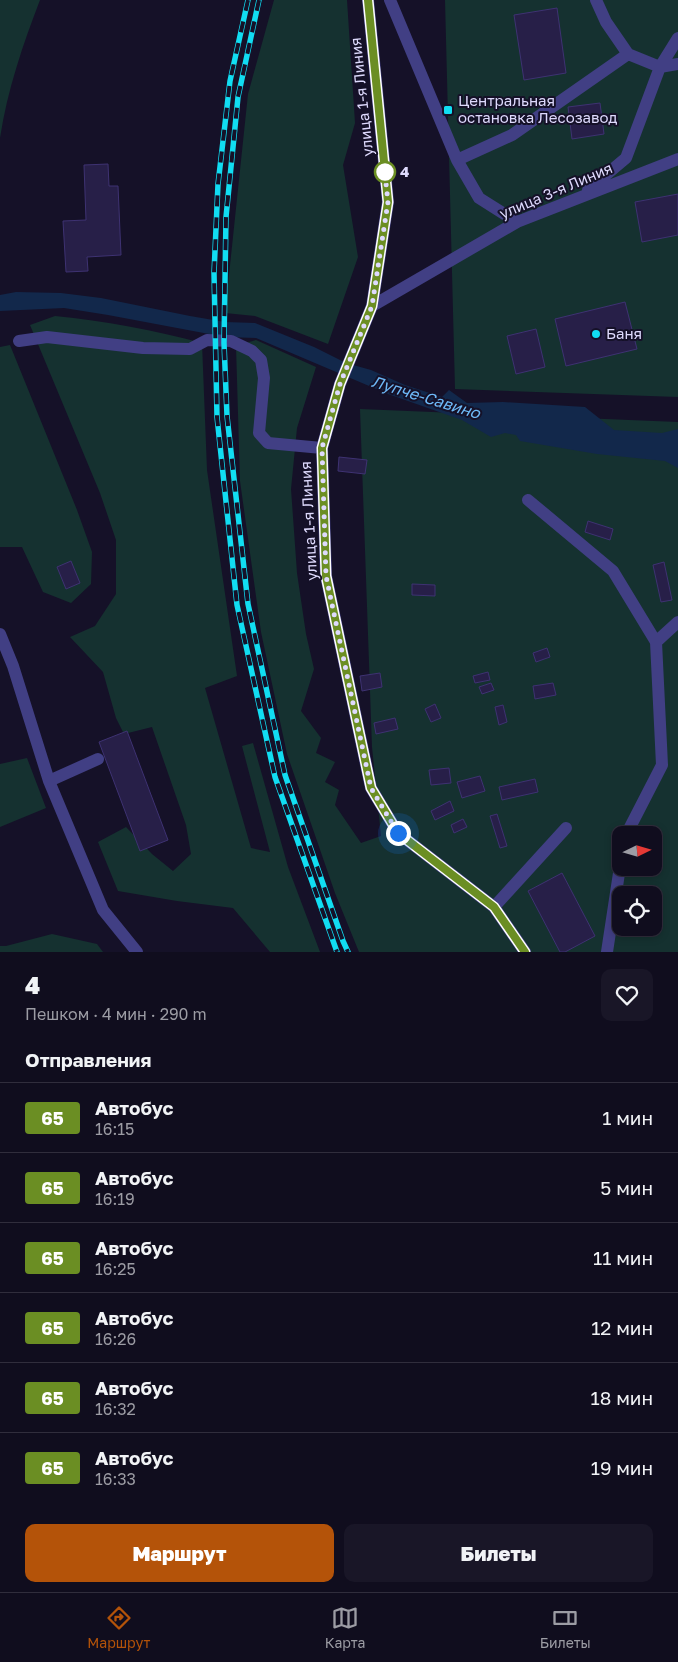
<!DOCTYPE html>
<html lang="ru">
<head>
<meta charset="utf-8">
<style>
  :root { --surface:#100d1e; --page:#191627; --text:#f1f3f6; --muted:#9c9ca4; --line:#302d3c; --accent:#b45309 }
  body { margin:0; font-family:"Golos Text",sans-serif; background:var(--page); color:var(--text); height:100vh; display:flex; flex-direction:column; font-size:19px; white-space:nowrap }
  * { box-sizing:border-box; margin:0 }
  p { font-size:16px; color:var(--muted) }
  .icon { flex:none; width:28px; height:28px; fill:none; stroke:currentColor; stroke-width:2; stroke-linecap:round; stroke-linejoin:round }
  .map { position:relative; height:952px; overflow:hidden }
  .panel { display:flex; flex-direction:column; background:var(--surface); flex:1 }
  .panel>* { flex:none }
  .badge { padding:0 10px; border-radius:4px; font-size:18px; line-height:32px }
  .needle { width:32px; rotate:85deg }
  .tools { position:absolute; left:612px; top:826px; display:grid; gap:10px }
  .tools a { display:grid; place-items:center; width:50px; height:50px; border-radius:10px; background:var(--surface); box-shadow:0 2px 8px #0003,0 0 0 1px var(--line); font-size:25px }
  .you { position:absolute; width:25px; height:25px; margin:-12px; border:4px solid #fff; border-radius:50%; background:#1a73e8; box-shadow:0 0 0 8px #1a73e833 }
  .map>.badge { position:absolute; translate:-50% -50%; box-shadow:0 0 0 2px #fff }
  h2 { padding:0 25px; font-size:19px; line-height:45px }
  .round { display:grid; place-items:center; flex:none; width:52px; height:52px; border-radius:10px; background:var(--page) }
  .summary { display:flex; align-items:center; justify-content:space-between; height:85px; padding:0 25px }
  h1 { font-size:24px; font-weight:800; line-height:38px }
  .primary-button { display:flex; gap:10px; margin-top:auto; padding:10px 25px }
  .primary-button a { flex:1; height:58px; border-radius:10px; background:var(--accent); color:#fff; font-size:20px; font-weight:800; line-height:58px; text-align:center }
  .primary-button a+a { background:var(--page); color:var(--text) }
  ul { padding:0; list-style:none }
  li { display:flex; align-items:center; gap:15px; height:70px; padding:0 25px; border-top:1px solid var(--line) }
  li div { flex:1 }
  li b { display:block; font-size:19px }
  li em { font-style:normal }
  li .badge { min-width:55px; font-weight:700; text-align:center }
  .tab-bar { display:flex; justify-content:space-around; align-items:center; height:70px; border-top:1px solid var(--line); background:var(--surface); font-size:14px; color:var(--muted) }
  .tab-bar a { display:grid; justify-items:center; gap:2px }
  .tab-bar .selected { color:var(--accent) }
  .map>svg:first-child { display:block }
</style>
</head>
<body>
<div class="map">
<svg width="678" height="952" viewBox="0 0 678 952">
  <rect width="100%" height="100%" fill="#151128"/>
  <!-- green -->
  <path fill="#153130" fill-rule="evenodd" d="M0,0H40C23,44 7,91 0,138Z
    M274,0H347L355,123L343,165L358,257L328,344L255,316L225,313L248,94Z
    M445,0H678V397L455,389Z
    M55,316C105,321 153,330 202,343L207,470L237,676L205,688L251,848L270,852L242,746L253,743L288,867L320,952H270L233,908L177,901L118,891L98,842L126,827L152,854L173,871L191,854L186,825L152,727L124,734L116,718L103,672L70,637L95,626L116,594V540L100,493L30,325Z
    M256,340L316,367L297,428L291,489L297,573L306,634L314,669L301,711L321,738L316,753L335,762L325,782L339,790L335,805L361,843L381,836L372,747L360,409L678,422V952H359L335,893L287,754L261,632L240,481L236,346ZM621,835H654V868H621ZM621,895H654V928H621Z
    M10,345L77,510L92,552L91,584L71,603L43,592L22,547H0V347Z
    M27,758L46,808L0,827V764Z
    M52,934L97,944L103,952H0V946H6Z"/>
  <!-- water -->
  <path fill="#12284b" d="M16,292L61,293L101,298L190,316L225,322L255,323L314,347L346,363L371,370L405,385L442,397L449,390L467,403L503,402L585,407L614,430L662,433L678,429V468L665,461L597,454L520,441L516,435L505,433L491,437L462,420L388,394L256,338L225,337L108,315L64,308L0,311V295Z"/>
  <!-- building -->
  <path fill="#271f48" stroke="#3e3272" d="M557,8L566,73L524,80L514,15Z
    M600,103L604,134L572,139L568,107Z
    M108,164L109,186H118L121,255L87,257L88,271L66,272L63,221L86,220L84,165Z
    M678,194V235L642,242L635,202Z
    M625,302L637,349L566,366L555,319Z
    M536,329L545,367L516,374L507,336Z
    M339,457L367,460L365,474L338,471Z
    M588,521L613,529L610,540L585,532Z
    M71,561L80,583L66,589L57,567Z
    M664,562L672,600L661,602L653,565Z
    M412,584L435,585V596L412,595Z
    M547,648L550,657L536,662L533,653Z
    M488,672L490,680L475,683L473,676Z
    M380,673L382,687L362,691L360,676Z
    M491,683L494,690L482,694L479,687Z
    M553,683L556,695L535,699L533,686Z
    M435,704L441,718L431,722L425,709Z
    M503,705L507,722L499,725L495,707Z
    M395,718L398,729L376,734L374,723Z
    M127,731L168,840L140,851L99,742Z
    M449,768L451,783L431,785L429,770Z
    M480,776L485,791L462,798L457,782Z
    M535,779L538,792L502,800L499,787Z
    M450,801L454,811L435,820L431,811Z
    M497,814L507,846L500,848L490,816Z
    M463,819L467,827L454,833L451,825Z
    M562,873L595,936L565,952H560L528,891Z"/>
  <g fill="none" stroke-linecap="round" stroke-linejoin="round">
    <!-- minor -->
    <path stroke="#413f84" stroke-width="12" d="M368,0L388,202L372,306L340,384L322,448L326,576L371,788L398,833L494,907L525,952
      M390,0L457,160L479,198L517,222
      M596,0L606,22L628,54
      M457,160L512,135L628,54L660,67L678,64
      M588,190L626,158L660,67L678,38
      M372,306L517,222L678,159
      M19,341L47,337L143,348L190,349L207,340L231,341L252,351L261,360L264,378L259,433L268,443L322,448
      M528,500L613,571L656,642L662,765L626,835
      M0,634L13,666L49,781L103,910L137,952
      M656,642L678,622
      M49,781L98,759
      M494,907L566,828
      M607,952L621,860"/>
    <!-- rail casing -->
    <g stroke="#11ddf2" stroke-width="5.5">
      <path id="rail" d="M248,0L230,81L218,184L214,273L217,417L237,605L275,777L337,952
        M259,0L238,97L226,217L224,343L227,416L248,604L285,775L343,941L348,952"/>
    </g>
    <!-- rail -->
    <use href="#rail" stroke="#151128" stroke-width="4" stroke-dasharray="11" stroke-linecap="butt"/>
  </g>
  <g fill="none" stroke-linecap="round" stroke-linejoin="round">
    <!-- line casing -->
    <g stroke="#fff" stroke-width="11">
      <path id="line" d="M368,0L388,202L372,306L340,384L322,448L326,576L371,788L398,833L494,907L525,952"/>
    </g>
    <!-- line -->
    <use href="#line" stroke="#6b8e23" stroke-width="8"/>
    <!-- walk -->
    <path stroke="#dedafd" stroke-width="5" stroke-dasharray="0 9" d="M385,172L384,165L388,202L372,306L340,384L322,448L326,576L371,788L398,833"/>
  </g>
  <!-- markers -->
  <g fill="#11ddf2" stroke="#151128" stroke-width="2">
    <rect x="443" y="105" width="10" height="10" rx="2.5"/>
    <circle cx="596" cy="334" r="5"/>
  </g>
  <circle fill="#fff" stroke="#6b8e23" stroke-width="2.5" cx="385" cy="172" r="10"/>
  <g text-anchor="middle" stroke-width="4" stroke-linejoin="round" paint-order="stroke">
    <!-- street labels -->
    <g font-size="15" fill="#dedafd" stroke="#151128">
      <text transform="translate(362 97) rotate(-96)" y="5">улица 1-я Линия</text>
      <text transform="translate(556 191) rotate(-23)" y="5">улица 3-я Линия</text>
      <text transform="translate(309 521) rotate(-93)" y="5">улица 1-я Линия</text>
    </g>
    <!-- poi labels -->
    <g font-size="15" fill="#dedafd" stroke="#151128" text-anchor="start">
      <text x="458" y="106">Центральная<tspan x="458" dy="17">остановка Лесозавод</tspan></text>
      <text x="606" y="339">Баня</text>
    </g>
    <!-- stop labels -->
    <g font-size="15" font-weight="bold" fill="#dedafd" stroke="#151128" text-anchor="start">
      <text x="400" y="177">4</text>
    </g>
    <!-- water labels -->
    <g font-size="16" font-style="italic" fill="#6eb9f7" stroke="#151128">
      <text transform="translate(426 397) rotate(17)" y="6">Лупче-Савино</text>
    </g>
  </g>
</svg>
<div class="tools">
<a><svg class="needle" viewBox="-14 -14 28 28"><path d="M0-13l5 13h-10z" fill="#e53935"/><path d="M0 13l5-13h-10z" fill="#9c9ca4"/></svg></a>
<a><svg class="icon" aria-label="locate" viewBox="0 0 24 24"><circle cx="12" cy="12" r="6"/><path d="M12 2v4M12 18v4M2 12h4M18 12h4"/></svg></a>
</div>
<div class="you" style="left:398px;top:833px"></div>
</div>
<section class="panel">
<div class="summary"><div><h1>4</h1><p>Пешком · 4 мин · 290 m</p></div><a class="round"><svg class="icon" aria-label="heart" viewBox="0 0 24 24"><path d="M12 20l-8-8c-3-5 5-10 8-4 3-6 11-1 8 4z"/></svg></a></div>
<h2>Отправления</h2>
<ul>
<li><span class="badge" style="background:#6b8e23;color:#fff">65</span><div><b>Автобус</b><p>16:15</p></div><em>1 мин</em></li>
<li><span class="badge" style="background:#6b8e23;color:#fff">65</span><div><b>Автобус</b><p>16:19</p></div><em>5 мин</em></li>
<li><span class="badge" style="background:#6b8e23;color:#fff">65</span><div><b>Автобус</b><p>16:25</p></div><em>11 мин</em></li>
<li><span class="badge" style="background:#6b8e23;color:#fff">65</span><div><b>Автобус</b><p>16:26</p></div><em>12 мин</em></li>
<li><span class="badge" style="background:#6b8e23;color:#fff">65</span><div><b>Автобус</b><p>16:32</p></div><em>18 мин</em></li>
<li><span class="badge" style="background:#6b8e23;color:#fff">65</span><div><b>Автобус</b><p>16:33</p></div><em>19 мин</em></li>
</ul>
<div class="primary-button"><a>Маршрут</a><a>Билеты</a></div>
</section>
<nav class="tab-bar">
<a class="selected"><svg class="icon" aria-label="directions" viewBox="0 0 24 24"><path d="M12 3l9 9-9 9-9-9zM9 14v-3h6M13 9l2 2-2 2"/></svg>Маршрут</a>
<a><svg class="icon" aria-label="map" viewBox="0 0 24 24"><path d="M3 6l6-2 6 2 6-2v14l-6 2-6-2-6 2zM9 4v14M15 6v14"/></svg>Карта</a>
<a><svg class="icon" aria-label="tickets" viewBox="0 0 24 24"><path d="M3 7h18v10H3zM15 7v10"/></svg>Билеты</a>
</nav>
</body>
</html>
